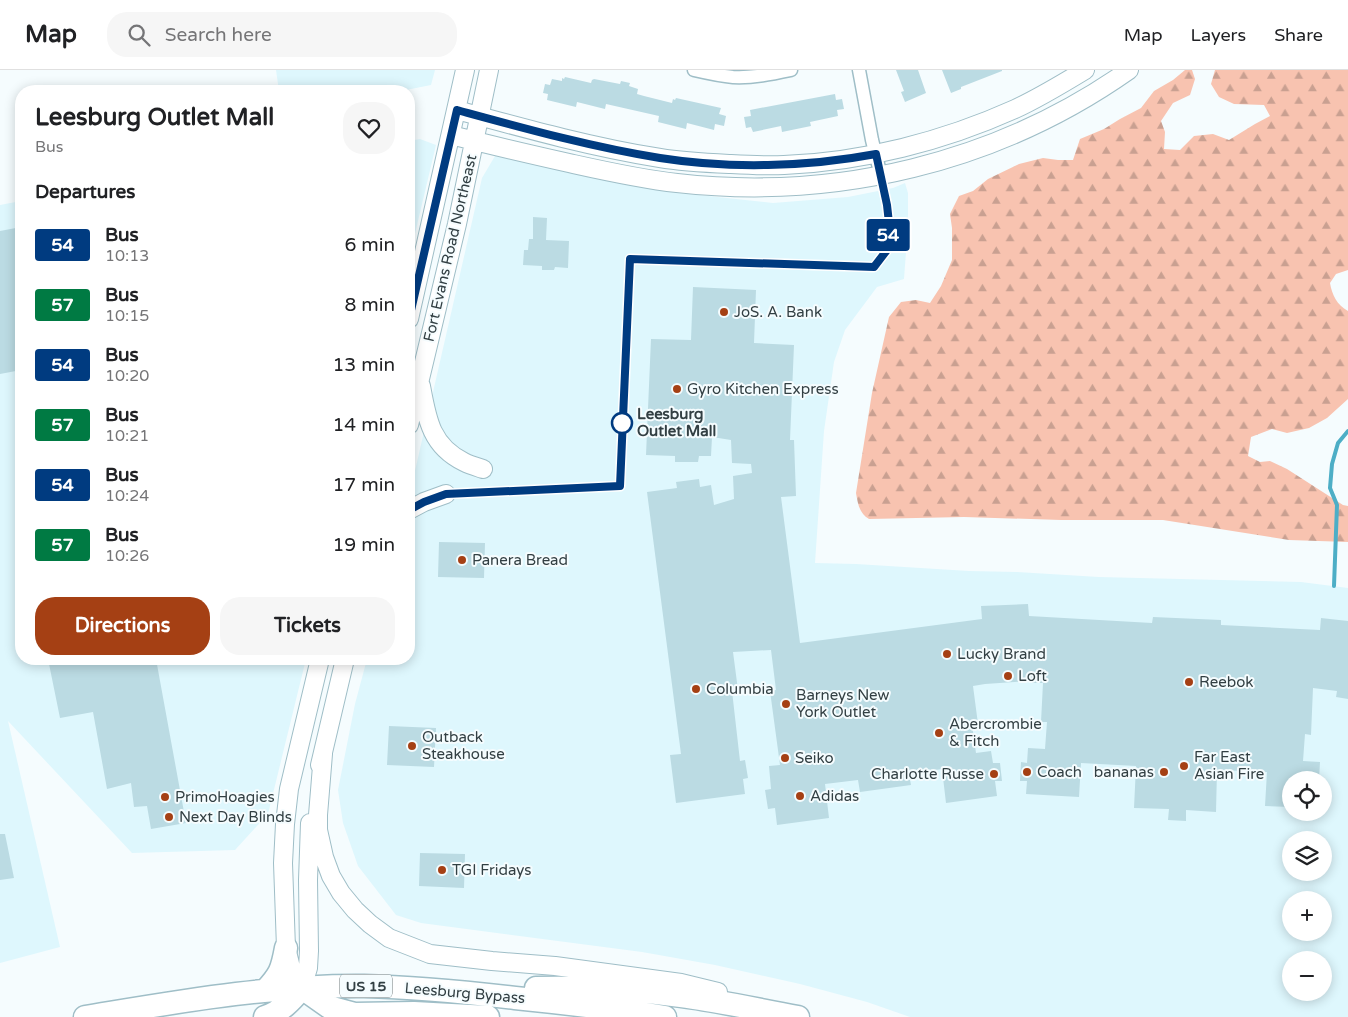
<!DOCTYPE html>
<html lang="en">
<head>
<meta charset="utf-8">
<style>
  :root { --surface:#fff; --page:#f6f6f6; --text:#202124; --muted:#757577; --line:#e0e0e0; --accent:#a54014 }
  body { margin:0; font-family:"Varela Round",sans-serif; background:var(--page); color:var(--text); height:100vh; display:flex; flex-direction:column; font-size:19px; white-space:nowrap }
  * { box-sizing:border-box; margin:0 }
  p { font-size:16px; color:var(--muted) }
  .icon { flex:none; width:28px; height:28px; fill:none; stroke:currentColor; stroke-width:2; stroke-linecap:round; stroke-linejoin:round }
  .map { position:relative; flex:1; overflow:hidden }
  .details { position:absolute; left:15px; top:15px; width:400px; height:580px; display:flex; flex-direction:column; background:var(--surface); border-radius:20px; box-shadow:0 2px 12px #0003 }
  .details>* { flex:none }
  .badge { padding:0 10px; border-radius:4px; font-size:18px; line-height:32px }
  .tools { position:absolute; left:1282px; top:701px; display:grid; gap:10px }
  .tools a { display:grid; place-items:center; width:50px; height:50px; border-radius:50%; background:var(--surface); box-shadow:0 2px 12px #0003; font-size:25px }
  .map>.badge { position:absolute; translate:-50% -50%; box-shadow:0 0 0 2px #fff }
  h2 { padding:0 20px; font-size:19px; line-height:45px }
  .round { display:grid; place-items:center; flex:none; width:52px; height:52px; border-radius:20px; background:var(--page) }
  .overview { display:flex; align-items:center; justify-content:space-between; height:85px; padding:0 20px }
  h1 { font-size:24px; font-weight:800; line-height:38px }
  .action { display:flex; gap:10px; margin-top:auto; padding:10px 20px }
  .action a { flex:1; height:58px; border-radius:20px; background:var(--accent); color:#fff; font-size:20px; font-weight:800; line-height:58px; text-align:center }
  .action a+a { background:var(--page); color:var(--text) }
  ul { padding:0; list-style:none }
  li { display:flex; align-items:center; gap:15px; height:60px; padding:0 20px }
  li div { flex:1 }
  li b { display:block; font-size:19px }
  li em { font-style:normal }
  li .badge { min-width:55px; font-weight:700; text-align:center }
  header { display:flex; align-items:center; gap:30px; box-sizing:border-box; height:70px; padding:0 25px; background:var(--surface); border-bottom:1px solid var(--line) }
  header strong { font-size:24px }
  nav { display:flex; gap:28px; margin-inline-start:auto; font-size:18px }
  .search { width:350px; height:45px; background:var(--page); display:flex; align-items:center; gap:12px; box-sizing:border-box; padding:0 18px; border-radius:20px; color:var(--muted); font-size:19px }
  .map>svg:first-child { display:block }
</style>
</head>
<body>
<header>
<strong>Map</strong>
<div class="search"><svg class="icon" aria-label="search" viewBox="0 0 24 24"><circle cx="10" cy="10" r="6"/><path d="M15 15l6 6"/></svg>Search here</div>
<nav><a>Map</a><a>Layers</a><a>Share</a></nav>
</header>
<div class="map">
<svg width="1348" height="947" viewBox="0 0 1348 947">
  <defs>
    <pattern id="forest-firs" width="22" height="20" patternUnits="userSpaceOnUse" patternTransform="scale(1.25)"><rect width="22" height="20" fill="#f8c3b0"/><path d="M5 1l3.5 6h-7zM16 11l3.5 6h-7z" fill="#c9a091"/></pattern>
  </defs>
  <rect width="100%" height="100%" fill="#f5fcfe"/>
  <!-- built -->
  <path fill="#def7fd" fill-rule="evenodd" d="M276,0H435L431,15L401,21H279Z
    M420,69L436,75L409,189V71Z
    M495,86L680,123L773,133L848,127L893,118L905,113L908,123V155L904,209L877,217L845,260L834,292L824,361L815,493L856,494L969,501L1017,502L1099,507L1301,512L1348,518V947H910L867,932L800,914L715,895L642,882L421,853L396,845L358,796L343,753L338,720L355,634L367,589H409V427L482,108ZM1291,710H1324V742H1291ZM1291,770H1324V802H1291ZM1291,830H1324V862H1291ZM1291,890H1324V922H1291Z
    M21,131V589H306L268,744L235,780L132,783L8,651L60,877L0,893V135Z"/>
  <!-- forest -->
  <path fill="url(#forest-firs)" d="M1185,0H1192L1195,9L1190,25L1173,33L1161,51L1165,62L1164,79L1180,80L1194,66L1213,64L1229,70L1255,54L1270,46L1264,35L1234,34L1219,27L1211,14L1215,0H1348V200L1336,204L1330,213C1332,225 1337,235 1348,241V329L1327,348L1309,358L1287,363L1272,359L1251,367L1248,386L1260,392L1270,391L1287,399L1343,435L1348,436V472L1289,470L1163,450H1061L964,447L869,449C859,443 858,434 856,423L872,323L889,247L901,232L916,230L930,233L941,216L952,190V158L950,144L959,126L973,121L988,109L1019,94L1043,88L1058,90H1073L1080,69L1104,59L1120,49L1141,38L1154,21L1173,10Z"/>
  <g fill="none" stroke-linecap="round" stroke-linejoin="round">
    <!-- stream -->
    <path stroke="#4daec6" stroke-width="4" d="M1334,516L1337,435L1330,418L1332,394L1338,373L1348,361"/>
  </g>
  <!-- building -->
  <path fill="#bbdbe3" d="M896,0H918L926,23L905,32L901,22L904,21Z
    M942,0H1002V1L961,17V19L951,23Z
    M565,7L591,13L592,10L594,9L620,14L621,11L630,13L629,16L638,19L637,24L644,26L672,33L673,29L675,30L676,28L721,38L719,44L726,46L724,56L715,54L714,60L687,53L686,59L658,52L659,46L606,34L605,39L577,32L576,37L547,30L548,24L543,23L545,14L550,15L552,9L562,11V8L564,9Z
    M835,24L836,30L842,29L844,39L837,40L838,46L810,52L811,56L782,62L781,56L753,62L751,57L746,58L744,47L751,46L750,40Z
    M533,147L547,148L546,170L569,171L568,198L555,197L554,200H542V196L523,195L524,180H528L529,169H533Z
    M21,157V300L0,304V161Z
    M693,217L756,220L754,273L794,275L790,370H794L796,426L781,427L800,573L982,549L981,536L1028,534L1029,546L1152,553L1153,547L1221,550V555L1320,560L1321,548L1348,551V629L1336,627L1337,621L1313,618L1311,665L1305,664L1303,691L1320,692L1319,710H1291V737L1265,736L1267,702L1217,700L1216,742L1186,740V751L1168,750L1169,739L1134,738L1136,696L1081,693L1079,727L1026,724L1027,711H1020L1021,692L1027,693L1028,678L1045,679L1047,652H1041L1043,613H1031V611L985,614L973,616L978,654L972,655L976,683L991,681L993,693H1000L1002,711H995L997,726L946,733L942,699L909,704L911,715L860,722L858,710L825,714L829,748L777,755L775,738L768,739L765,720L771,719L769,696L780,695L770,621L776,620L771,580L733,582L738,620L732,621L740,691L745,690L748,708L743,709L745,724L676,733L670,685L681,684L647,422L677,418L676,412L699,409L700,417L711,415L714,435L734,429L733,406L752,403L751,394L732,393L731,370L712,367L711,386H699L698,392H675V386L646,385L651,269L691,270Z
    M439,472L485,473L484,508L438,507Z
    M48,589H156L186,753L151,759L147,736L134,737L131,713L107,719L93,642L60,648Z
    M389,656L436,658L434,697L387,695Z
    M0,764H5L14,808L0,810Z
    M420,783L465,784L464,818L419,816Z"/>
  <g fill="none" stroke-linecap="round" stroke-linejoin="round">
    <!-- street casing -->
    <g stroke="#9fbec7" stroke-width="15">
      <path id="street" d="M694,0C707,3 720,6 733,7C753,8 772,4 791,0
        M859,0L872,70L881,106"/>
    </g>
    <!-- secondary casing -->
    <g stroke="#9fbec7" stroke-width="20">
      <path id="secondary" d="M457,40C523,58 591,77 660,88C683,92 708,93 731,94C749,95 767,96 784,95C863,92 944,71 1015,39C1039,28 1062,14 1085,0
        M451,65C490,75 529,84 569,93C605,101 640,109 677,113C836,131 997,93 1129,0
        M409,249L465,0
        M421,316C427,349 431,376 464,392C470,395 477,397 483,399
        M409,355L457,154L489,0
        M409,440L424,432L446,424
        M323,684L318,745V760L324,787L331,806L341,823L355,840L370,854L389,868L430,884L492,891L555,896L681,913L718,922
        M320,695L345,589
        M302,918L291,898L286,878L283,793L285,754L289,719L320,589
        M302,918L308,898L309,881L308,810L310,753"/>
    </g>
    <!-- highway casing -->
    <g stroke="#9fbec7" stroke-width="25">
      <path id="highway" d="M302,918L329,937L355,944L414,943L488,947
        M536,918C584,917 633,919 681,926C720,931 759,940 798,947
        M265,921C280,905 282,900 286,878
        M85,947C177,932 270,915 364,916C414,917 464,922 515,928C565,933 615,939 665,947
        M265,947C281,942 292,930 302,918"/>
    </g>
    <!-- street -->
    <use href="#street" stroke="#fff" stroke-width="12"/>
    <!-- secondary -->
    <use href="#secondary" stroke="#fff" stroke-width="18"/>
    <!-- highway -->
    <use href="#highway" stroke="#fff" stroke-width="22"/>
  </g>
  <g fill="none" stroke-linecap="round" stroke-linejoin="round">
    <!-- line casing -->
    <g stroke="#fff" stroke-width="11">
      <path id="line" d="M409,249L457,40C523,58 591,77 660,88C729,99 807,97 876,84L887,135L889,153L887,180L874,197L630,189L620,416L446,424L424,432L409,440"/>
    </g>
    <!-- line -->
    <use href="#line" stroke="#003b80" stroke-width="8"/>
  </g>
  <!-- markers -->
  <g fill="#a54014" stroke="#f5fcfe" stroke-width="2">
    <circle cx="724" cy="242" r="5"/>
    <circle cx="677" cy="319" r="5"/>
    <circle cx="462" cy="490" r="5"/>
    <circle cx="947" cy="584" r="5"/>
    <circle cx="1008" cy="606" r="5"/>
    <circle cx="1189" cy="612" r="5"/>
    <circle cx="696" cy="619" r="5"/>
    <circle cx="786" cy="634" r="5"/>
    <circle cx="939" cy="663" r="5"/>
    <circle cx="412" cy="676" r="5"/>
    <circle cx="785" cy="688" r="5"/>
    <circle cx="1184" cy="696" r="5"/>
    <circle cx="1027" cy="702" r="5"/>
    <circle cx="1164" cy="702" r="5"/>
    <circle cx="994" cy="704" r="5"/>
    <circle cx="800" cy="726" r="5"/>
    <circle cx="165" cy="727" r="5"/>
    <circle cx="169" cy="747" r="5"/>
    <circle cx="442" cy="800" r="5"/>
  </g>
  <circle fill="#fff" stroke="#003b80" stroke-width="2.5" cx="622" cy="353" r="10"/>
  <g text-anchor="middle" stroke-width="4" stroke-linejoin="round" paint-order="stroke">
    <!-- shield labels -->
    <rect fill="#f5fcfe" stroke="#6c787b" stroke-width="1" x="340" y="904.5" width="52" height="23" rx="4"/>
    <g font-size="14" font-weight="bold" fill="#323f43">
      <text x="366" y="921">US 15</text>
    </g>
    <!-- street labels -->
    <g font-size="15" fill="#323f43" stroke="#f5fcfe">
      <text transform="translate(450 178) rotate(-77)" y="5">Fort Evans Road Northeast</text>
      <text transform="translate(465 923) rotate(5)" y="5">Leesburg Bypass</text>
    </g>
    <!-- poi labels -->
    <g font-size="15" fill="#323f43" stroke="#f5fcfe" text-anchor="start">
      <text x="734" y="247">JoS. A. Bank</text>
      <text x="687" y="324">Gyro Kitchen Express</text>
      <text x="472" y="495">Panera Bread</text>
      <text x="957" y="589">Lucky Brand</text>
      <text x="1018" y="611">Loft</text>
      <text x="1199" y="617">Reebok</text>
      <text x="706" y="624">Columbia</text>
      <text x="796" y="630">Barneys New<tspan x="796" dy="17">York Outlet</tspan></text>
      <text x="949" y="659">Abercrombie<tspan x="949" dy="17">&amp; Fitch</tspan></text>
      <text x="422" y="672">Outback<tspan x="422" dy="17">Steakhouse</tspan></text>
      <text x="1194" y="692">Far East<tspan x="1194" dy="17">Asian Fire</tspan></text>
      <text x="795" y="693">Seiko</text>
      <text x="1037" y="707">Coach</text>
      <text x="1154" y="707" text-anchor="end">bananas</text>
      <text x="984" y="709" text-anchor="end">Charlotte Russe</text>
      <text x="810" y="731">Adidas</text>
      <text x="175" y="732">PrimoHoagies</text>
      <text x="179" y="752">Next Day Blinds</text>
      <text x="452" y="805">TGI Fridays</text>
    </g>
    <!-- stop labels -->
    <g font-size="15" font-weight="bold" fill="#323f43" stroke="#f5fcfe" text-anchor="start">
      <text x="637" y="349">Leesburg<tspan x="637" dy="17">Outlet Mall</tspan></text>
    </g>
  </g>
</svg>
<div class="tools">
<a><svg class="icon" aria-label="locate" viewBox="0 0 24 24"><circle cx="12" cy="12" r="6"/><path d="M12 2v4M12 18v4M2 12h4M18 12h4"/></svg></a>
<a><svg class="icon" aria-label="layers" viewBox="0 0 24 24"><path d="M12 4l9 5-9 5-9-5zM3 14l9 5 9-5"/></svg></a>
<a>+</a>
<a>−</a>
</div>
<b class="badge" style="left:888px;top:165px;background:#003b80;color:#fff">54</b>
<section class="details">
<div class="overview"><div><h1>Leesburg Outlet Mall</h1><p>Bus</p></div><a class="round"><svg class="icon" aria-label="heart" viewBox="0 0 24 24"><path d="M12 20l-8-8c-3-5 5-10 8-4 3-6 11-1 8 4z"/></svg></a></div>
<h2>Departures</h2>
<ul>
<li><span class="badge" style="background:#003b80;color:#fff">54</span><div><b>Bus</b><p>10:13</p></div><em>6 min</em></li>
<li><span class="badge" style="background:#007a43;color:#fff">57</span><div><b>Bus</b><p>10:15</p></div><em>8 min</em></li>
<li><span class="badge" style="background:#003b80;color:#fff">54</span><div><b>Bus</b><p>10:20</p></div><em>13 min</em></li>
<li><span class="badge" style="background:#007a43;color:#fff">57</span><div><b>Bus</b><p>10:21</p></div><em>14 min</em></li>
<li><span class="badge" style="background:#003b80;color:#fff">54</span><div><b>Bus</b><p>10:24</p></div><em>17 min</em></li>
<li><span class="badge" style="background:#007a43;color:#fff">57</span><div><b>Bus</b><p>10:26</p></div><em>19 min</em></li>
</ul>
<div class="action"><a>Directions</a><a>Tickets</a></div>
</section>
</div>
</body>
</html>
